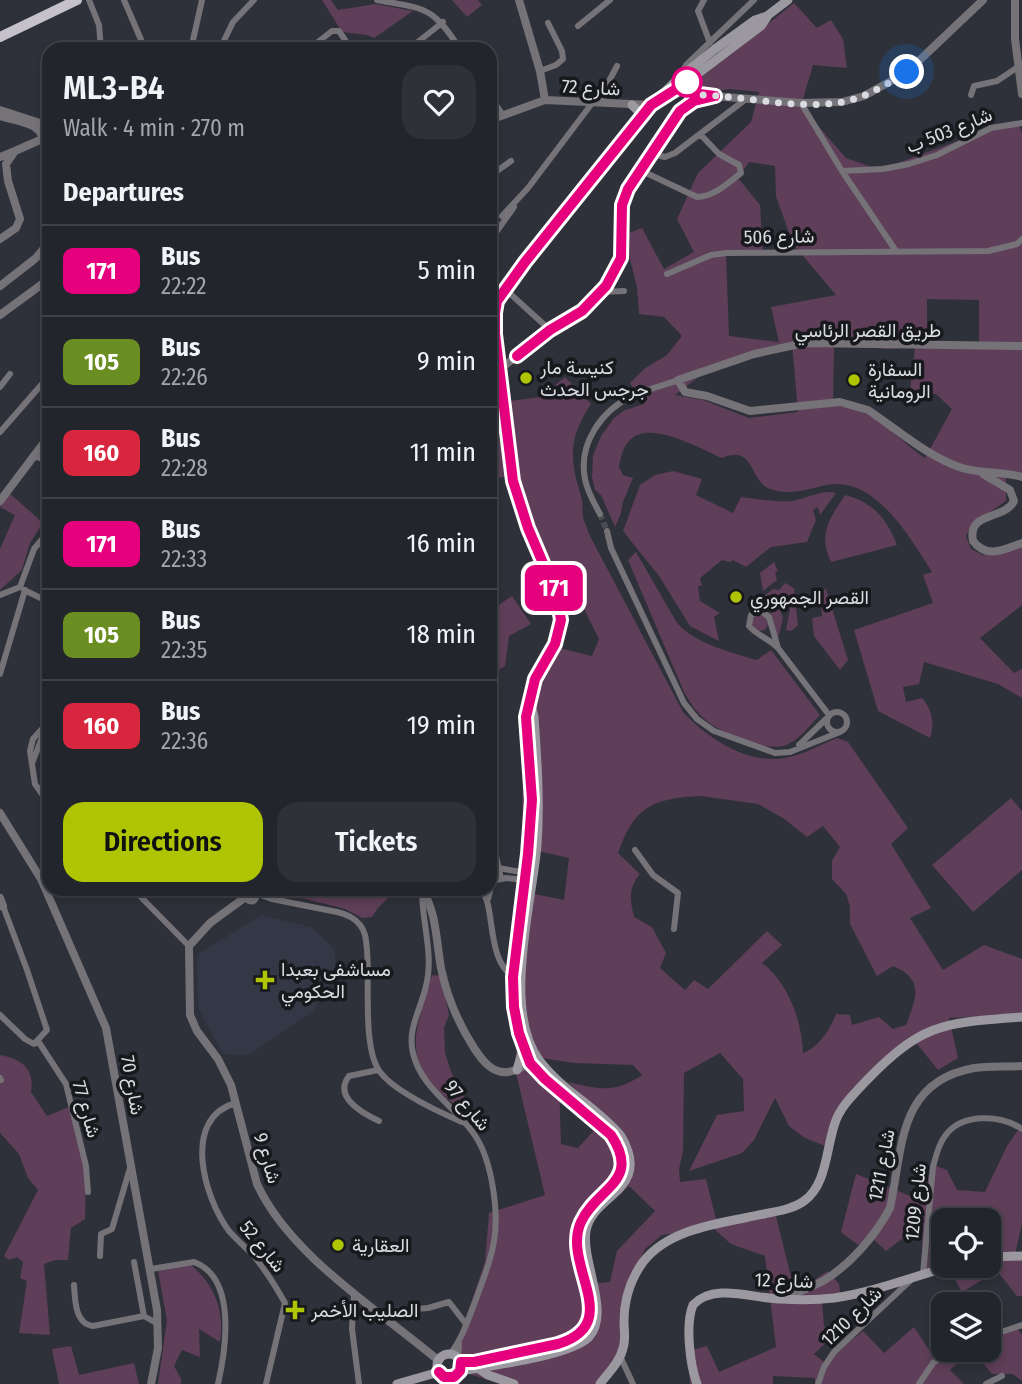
<!DOCTYPE html>
<html lang="en">
<head>
<meta charset="utf-8">
<style>
  :root { --surface:#22252b; --page:#2e3137; --text:#f1f3f6; --muted:#a2a5a9; --line:#3f4247; --accent:#afc504 }
  body { margin:0; font-family:"Fira Sans Condensed",Vazirmatn,sans-serif; background:var(--page); color:var(--text); height:100vh; display:flex; flex-direction:column; font-size:26px; white-space:nowrap }
  * { box-sizing:border-box; margin:0 }
  p { font-size:23px; color:var(--muted) }
  .icon { flex:none; width:38px; height:38px; fill:none; stroke:currentColor; stroke-width:2; stroke-linecap:round; stroke-linejoin:round }
  .map { position:relative; flex:1; overflow:hidden }
  .sheet { position:absolute; left:42px; top:42px; width:455px; height:854px; display:flex; flex-direction:column; background:var(--surface); border-radius:21px; box-shadow:0 4px 10px #0003,0 0 0 2px var(--line) }
  .sheet>* { flex:none }
  .badge { padding:0 14px; border-radius:10px; font-size:24px; line-height:46px }
  .controls { position:absolute; left:931px; top:1208px; display:grid; gap:14px }
  .controls a { display:grid; place-items:center; width:70px; height:70px; border-radius:14px; background:var(--surface); box-shadow:0 4px 10px #0003,0 0 0 2px var(--line); font-size:35px }
  .you { position:absolute; width:35px; height:35px; margin:-18px; border:5px solid #fff; border-radius:50%; background:#1a73e8; box-shadow:0 0 0 10px #1a73e833 }
  .map>.badge { position:absolute; translate:-50% -50%; box-shadow:0 0 0 4px #fff }
  h2 { padding:0 21px; font-size:26px; line-height:63px }
  .round { display:grid; place-items:center; flex:none; width:74px; height:74px; border-radius:21px; background:var(--page) }
  .head { display:flex; align-items:center; justify-content:space-between; height:119px; padding:0 21px }
  h1 { font-size:33px; font-weight:600; line-height:52px }
  .action { display:flex; gap:14px; margin-top:auto; padding:14px 21px }
  .action a { flex:1; height:80px; border-radius:21px; background:var(--accent); color:#111; font-size:28px; font-weight:600; line-height:80px; text-align:center }
  .action a+a { background:var(--page); color:var(--text) }
  ul { padding:0; list-style:none }
  li { display:flex; align-items:center; gap:21px; height:91px; padding:0 21px; border-top:2px solid var(--line) }
  li div { flex:1 }
  li b { display:block; font-size:26px }
  li em { font-style:normal }
  li .badge { min-width:77px; font-weight:700; text-align:center }
  .map>svg:first-child { display:block }
</style>
</head>
<body>
<div class="map">
<svg width="1022" height="1384" viewBox="0 0 1022 1384">
  <rect width="100%" height="100%" fill="#2e3139"/>
  <!-- built -->
  <path fill="#343846" d="M261,915L311,927L335,949L336,971L314,1010L249,1055L223,1054L198,1008L197,955Z"/>
  <!-- green -->
  <path fill="#5e3e58" fill-rule="evenodd" d="M322,0H331L338,10L376,4L413,11L374,38L367,35L342,32Z
    M452,0H478L482,5L467,17Z
    M794,3L817,28L831,20L843,39L847,68L813,65L801,106L846,158L872,167L893,165L971,136L1018,122L1022,133V479L1006,471V501L973,524L966,536L971,549L983,555L1022,540V605L980,638L1014,673L1022,669V698L998,684L924,662L919,684L903,687L906,702L922,698C932,710 935,722 930,738L878,711L854,630L933,603L923,575L932,572C910,538 875,475 827,485C807,489 790,496 770,489C749,481 755,444 722,458C701,449 648,418 629,441C622,448 621,458 619,467L623,475L633,478L623,502L621,513L615,527L601,495L595,490L592,477L593,456L601,436L614,418L625,410L644,404L630,383L644,369L667,355L682,336L664,317L639,314L637,287L624,235L642,228L664,269L694,252L677,219L698,173L751,122L759,92L730,89L703,93L690,89L691,85ZM749,162L775,166L776,196L793,244L836,295L771,307L779,342L729,336L726,254H763L760,205L738,178ZM927,299L979,300V347H927ZM792,344L798,412L749,418L703,400L675,395L701,375ZM834,345L889,349L915,347L910,391L936,394L952,409L925,458C896,438 871,405 833,406Z
    M565,377L591,404C567,441 570,459 582,500C583,505 582,511 583,517C585,524 588,531 591,538L683,712C707,738 748,765 785,758C803,755 820,745 837,738L848,742L908,828L891,844L931,908L910,918L943,970L984,945L1022,959V1014L949,1018L958,1058L938,1070L913,1039L851,1090L825,1146L805,1138L789,1126L775,1098L754,1140L742,1153L689,1171L717,1115L744,1111L743,1079L720,1053L684,1073L683,1151L679,1169L680,1182L706,1179L716,1219L775,1212L795,1293L828,1271L839,1284L841,1299L822,1301L824,1326L834,1335L814,1354L824,1362L863,1331L884,1353L914,1327L933,1356L950,1349H989V1335L1016,1327L1022,1335V1381L1013,1374H992L972,1350L950,1370L964,1384H815V1378L773,1376V1384H690L688,1351L707,1346L719,1372L776,1347L765,1256L731,1244L713,1228L662,1235L645,1249L633,1277L617,1365L602,1384H500L463,1372L454,1352L485,1262L489,1213L545,1195L515,1069L517,1035L508,1002L524,892L564,900L569,858L525,848C517,777 528,713 555,647L592,656L599,639L584,609L555,610L550,588L529,540L502,402L541,397ZM701,796L758,804L783,818L807,837L823,826L840,847L832,861V879L846,894L850,906V924L877,976L893,966C925,979 916,999 906,1025L893,1029L879,1017L852,1025L850,1015L836,1014C830,1030 819,1047 803,1053C802,1021 788,982 762,963L782,945L767,931L708,989L694,980L685,990L660,968L666,953L652,927L634,917C630,900 628,888 640,874L618,853C634,806 654,798 701,796ZM541,1058L574,1063L633,1065L642,1075C614,1094 599,1089 568,1082L604,1119L578,1148L561,1144L559,1081ZM629,1186L655,1211L617,1251L610,1282L588,1284L589,1222Z
    M500,440L509,476L490,479V441Z
    M673,471L702,479L696,495L733,513L741,497C757,499 775,502 792,501C807,499 821,489 836,493L820,515L818,507L813,510L816,520L807,542L771,547L746,567L733,560L730,562L722,560L700,578L702,586H698L700,601L720,613L714,617L719,641L690,626L659,576L623,531L640,485L655,475Z
    M7,491L43,523L30,543L22,570L0,590V549L15,515L0,507V501Z
    M845,495C873,502 887,519 897,545L831,562C818,533 829,520 845,495Z
    M636,552L677,623C696,644 726,650 752,659L757,660L771,650L820,715C809,726 798,742 783,746C765,751 721,733 707,721C697,713 690,703 684,692L628,560Z
    M774,562L778,571L775,572L777,580L763,591L760,573Z
    M785,583L794,588L798,625L791,631L786,630L792,598L790,595L785,604L779,596L777,601L783,618L778,638C769,622 778,612 756,602L773,589L779,590Z
    M826,589L848,660L840,670L814,636L812,618L822,616L820,590Z
    M512,596L531,624L509,636L505,666L492,674L495,704L490,705V611Z
    M752 623a8 8 0 1 1 16 0a8 8 0 1 1-16 0Z
    M1011,798L1022,811V870L973,912L932,865Z
    M267,889H397L377,909L372,917L362,918L345,909Z
    M432,975L441,976L449,1015L444,1028L445,1053L451,1072L472,1111L467,1116C455,1104 441,1095 431,1083C401,1046 423,1014 432,975Z
    M0,1055C22,1059 35,1069 31,1092L47,1116L69,1107L82,1157L86,1180L85,1219L71,1228L68,1260H55L44,1264L50,1335L19,1333L27,1281L20,1278L23,1262L17,1257L9,1260L4,1256L38,1190L28,1178L19,1154L0,1133Z
    M1018,1130L1022,1133V1223L1015,1255H1022V1296H1017L997,1271L962,1292L947,1265H989V1220H943V1264L921,1273L923,1223L886,1251L870,1236L858,1245L841,1232L856,1174L923,1201L931,1164L947,1170L957,1190L985,1192L1007,1146Z
    M191,1265C215,1285 225,1312 220,1342L199,1329L200,1357L182,1350L174,1366L181,1379V1384H158L167,1320L158,1271Z
    M71,1346L79,1375L134,1363L139,1384H59L52,1349Z"/>
  <g fill="none" stroke-linecap="round" stroke-linejoin="round">
    <!-- minor-tunnel -->
    <path stroke="#484b52" stroke-width="6" stroke-dasharray="6 3" stroke-linecap="butt" d="M600,514L607,531"/>
    <!-- minor -->
    <path stroke="#757377" stroke-width="6" d="M89,0L99,25L101,49
      M124,0L145,49
      M377,0C426,9 432,6 460,49
      M704,0L698,11L710,43
      M578,26L610,0
      M191,49L202,0
      M220,49L233,22L254,0
      M309,49L332,31H339L351,49
      M409,49L443,22
      M540,71L556,65L563,59L562,51L548,23
      M682,73L686,65L754,0
      M971,95L974,86L997,81L1018,67
      M490,96L502,114
      M602,103L608,83L617,66
      M801,103L842,171L883,169L909,164L937,155L991,128L1022,123
      M653,154L665,157L675,153L746,99
      M642,171L697,197C714,197 728,183 741,173L739,165L719,154L701,135
      M842,171L896,251
      M490,176L511,161
      M502,216L528,188L593,102
      M490,241L514,207
      M667,274L711,255L726,253L988,251L1017,244L1022,239
      M505,289L550,330
      M601,292L624,291
      M0,387L10,374
      M0,432L49,376
      M33,456L49,461
      M600,514C594,503 587,491 585,479C578,444 601,411 632,396C646,389 663,386 678,380
      M607,531L611,548L684,703L697,719L714,731L775,753L790,752L840,732
      M24,590L49,602
      M0,595L20,587L34,549L49,531
      M761,611L769,617L778,648C770,639 756,635 749,626L751,615Z
      M778,648L829,715
      M0,674L25,590
      M827 722a10 10 0 1 1 20 0a10 10 0 1 1-20 0Z
      M49,721L33,739L30,751L35,784L49,804
      M799,745L826,719
      M33,761L46,727
      M490,828L501,879
      M635,850L653,875L678,893L674,929
      M490,872L498,868L528,873
      M133,889L189,946
      M482,889C484,895 487,899 488,905C493,926 492,967 515,977
      M422,891C422,923 434,955 426,986C421,1009 407,1029 413,1053C421,1089 458,1108 476,1137C492,1162 499,1212 494,1241C491,1262 482,1282 475,1302C468,1320 462,1339 450,1354
      M255,893L272,899L337,912C346,914 354,917 360,925C366,932 366,941 367,950C370,981 362,1048 380,1072C395,1092 439,1112 462,1122
      M488,899L491,887L496,880L506,878L526,880
      M0,1015L25,1039L34,1044L47,1030L27,970L3,906
      M38,1041L66,1084L86,1166L88,1192
      M378,1070L349,1076C333,1097 362,1113 379,1121
      M0,1078L1,1080
      M236,1103C181,1118 204,1198 229,1231C236,1239 244,1246 252,1254C265,1269 275,1285 285,1303L266,1384
      M100,1256L101,1234L112,1229L130,1168
      M134,1262L144,1316L158,1324
      M151,1269L194,1262C237,1278 226,1349 218,1384
      M923,1274L933,1167C936,1156 938,1145 945,1136C961,1113 1000,1114 1022,1129
      M74,1285C75,1300 75,1324 93,1326L144,1316
      M354,1293L352,1329L359,1384
      M383,1315L392,1311L428,1308L449,1302L466,1324
      M989,1336L1022,1325
      M620,1356L633,1384
      M458,1358L459,1344
      M818,1384L824,1367L834,1352L911,1280
      M919,1384L933,1363L953,1349
      M986,1384L1002,1376"/>
    <!-- tertiary -->
    <path stroke="#757377" stroke-width="8" d="M519,0L540,71L545,100
      M1015,0V39L1022,94
      M687,82V90L699,95L801,103L842,102L864,96L907,72L983,0
      M0,110L49,126
      M0,116C15,121 41,122 43,140
      M490,120L545,100L651,105
      M0,157L15,151
      M0,239L16,228L20,219L8,181L6,164L15,151L49,136
      M0,286L36,258L49,242
      M0,315L49,279
      M1022,346L804,343L754,354L678,380L685,392L707,396L750,411L840,402L868,410C898,430 928,457 962,468C982,474 1002,471 1022,477
      M500,369L550,330L582,311L606,286L621,258L624,197L680,111L689,103L701,99
      M983,474L1010,490L1014,501C1005,520 967,511 973,541C987,559 1003,550 1022,543
      M0,501L49,436
      M0,813L41,879L106,1028L157,1310L158,1348L151,1384
      M422,889C437,914 436,940 441,968C447,997 458,1023 474,1048C482,1060 492,1074 508,1072C518,1071 528,1064 537,1058
      M246.5 896a4.5 4.5 0 1 1 9 0a4.5 4.5 0 1 1-9 0Z
      M247,896L210,923L189,946L190,1015L197,1031L218,1059L231,1085L257,1184C290,1256 379,1310 439,1361
      M0,898L3,906H0
      M782,1299C795,1293 810,1288 823,1281C850,1265 875,1236 890,1208C903,1149 897,1082 974,1068C989,1066 1006,1067 1022,1066"/>
    <!-- secondary -->
    <path stroke="#9b989f" stroke-width="9" d="M665,95L675,91L761,26L767,17
      M632,105L639,112V122
      M517,1070L523,1049
      M989,1257L1022,1256
      M437 1366a12 12 0 1 1 24 0a12 12 0 1 1-24 0Z
      M461,1362H474L558,1344C626,1322 561,1265 581,1222C597,1187 642,1182 611,1135L545,1079L530,1063L516,1020L513,977L528,854L532,800L526,717L535,679L555,644L561,620L557,596L528,528L513,481L495,334V313L497,301L525,262L651,105L681,76L715,49L755,20L767,16L788,0
      M476,1367L488,1375L514,1384
      M460,1371C489,1366 571,1356 589,1337C611,1313 581,1261 586,1231C592,1194 653,1191 621,1136C597,1107 561,1090 539,1060C502,1010 532,903 537,845C540,802 537,759 534,717L531,704
      M397,1384L439,1372
      M600,1384C608,1373 620,1362 623,1348C626,1340 624,1330 624,1322C624,1300 630,1280 643,1262C670,1227 724,1223 764,1214C778,1211 793,1209 804,1201C827,1185 826,1148 835,1123C840,1107 854,1094 866,1081C923,1022 944,1023 1022,1017
      M697,1384C690,1365 685,1324 693,1305C714,1282 754,1299 781,1299C798,1300 817,1300 834,1298C875,1292 915,1276 954,1265"/>
    <!-- trunk -->
    <path stroke="#c6c2cc" stroke-width="10" d="M0,37L77,0"/>
  </g>
  <g fill="none" stroke-linecap="round" stroke-linejoin="round">
    <!-- line casing -->
    <g stroke="#fff" stroke-width="16">
      <path id="line" d="M439,1372L444,1377H454L460,1371L461,1362H474L558,1344C626,1323 561,1265 581,1222C597,1187 642,1182 611,1135L545,1079L530,1063L519,1033L514,1007L513,977L528,854L532,800L526,717L535,679L555,644L561,620L557,596L528,528L513,481L495,334V313L497,301L525,262L651,105L687,82L686,89L692,93L715,96L694,101L680,111L628,189L622,205L621,258L606,286L582,311L550,330L517,356"/>
    </g>
    <!-- line -->
    <use href="#line" stroke="#e6007e" stroke-width="10"/>
    <!-- walk -->
    <path stroke="#dbdce2" stroke-width="7" stroke-dasharray="0 12.6" d="M687,82V90L699,95C746,96 796,110 842,102C866,98 887,84 907,72"/>
  </g>
  <!-- markers -->
  <circle fill="#fff" stroke="#e6007e" stroke-width="3.5" cx="687" cy="82" r="14"/>
  <g fill="#afc504" stroke="#17191c" stroke-width="2.5">
    <circle cx="526" cy="378" r="7"/>
    <circle cx="854" cy="380" r="7"/>
    <circle cx="736" cy="597" r="7"/>
    <path d="M261.5 969.5h7v7h7v7h-7v7h-7v-7h-7v-7h7z"/>
    <circle cx="338" cy="1245" r="7"/>
    <path d="M291.5 1299.5h7v7h7v7h-7v7h-7v-7h-7v-7h7z"/>
  </g>
  <g text-anchor="middle" stroke-width="7" stroke-linejoin="round" paint-order="stroke">
    <!-- street labels -->
    <g font-size="19" fill="#dbdce2" stroke="#17191c">
      <text transform="translate(591 87) rotate(3)" y="7">شارع 72</text>
      <text transform="translate(949 130) rotate(-22)" y="7">شارع 503 ب</text>
      <text transform="translate(779 236) rotate(-1)" y="7">شارع 506</text>
      <text x="868" y="337">طريق القصر الرئاسي</text>
      <text transform="translate(133 1085) rotate(80)" y="7">شارع 70</text>
      <text transform="translate(468 1105) rotate(50)" y="7">شارع 97</text>
      <text transform="translate(87 1109) rotate(74)" y="7">شارع 77</text>
      <text transform="translate(268 1158) rotate(73)" y="7">شارع 9</text>
      <text transform="translate(881 1165) rotate(-79)" y="7">شارع 1211</text>
      <text transform="translate(915 1202) rotate(-84)" y="7">شارع 1209</text>
      <text transform="translate(263 1246) rotate(51)" y="7">شارع 52</text>
      <text transform="translate(784 1280) rotate(2)" y="7">شارع 12</text>
      <text transform="translate(851 1316) rotate(-44)" y="7">شارع 1210</text>
    </g>
    <!-- poi labels -->
    <g font-size="19" fill="#dbdce2" stroke="#17191c" text-anchor="start">
      <text x="540" y="374">كنيسة مار<tspan x="540" dy="22">جرجس الحدث</tspan></text>
      <text x="868" y="376">السفارة<tspan x="868" dy="22">الرومانية</tspan></text>
      <text x="750" y="604">القصر الجمهوري</text>
      <text x="281" y="976">مساشفى بعبدا<tspan x="281" dy="22">الحكومي</tspan></text>
      <text x="352" y="1252">العقارية</text>
      <text x="311" y="1317">الصليب الأخمر</text>
    </g>
  </g>
</svg>
<div class="controls">
<a><svg class="icon" aria-label="locate" viewBox="0 0 24 24"><circle cx="12" cy="12" r="6"/><path d="M12 2v4M12 18v4M2 12h4M18 12h4"/></svg></a>
<a><svg class="icon" aria-label="layers" viewBox="0 0 24 24"><path d="M12 4l9 5-9 5-9-5zM3 14l9 5 9-5"/></svg></a>
</div>
<div class="you" style="left:907px;top:72px"></div>
<b class="badge" style="left:554px;top:588px;background:#e6007e;color:#fff">171</b>
<section class="sheet">
<div class="head"><div><h1>ML3-B4</h1><p>Walk · 4 min · 270 m</p></div><a class="round"><svg class="icon" aria-label="heart" viewBox="0 0 24 24"><path d="M12 20l-8-8c-3-5 5-10 8-4 3-6 11-1 8 4z"/></svg></a></div>
<h2>Departures</h2>
<ul>
<li><span class="badge" style="background:#e6007e;color:#fff">171</span><div><b>Bus</b><p>22:22</p></div><em>5 min</em></li>
<li><span class="badge" style="background:#6b8e23;color:#fff">105</span><div><b>Bus</b><p>22:26</p></div><em>9 min</em></li>
<li><span class="badge" style="background:#d7263d;color:#fff">160</span><div><b>Bus</b><p>22:28</p></div><em>11 min</em></li>
<li><span class="badge" style="background:#e6007e;color:#fff">171</span><div><b>Bus</b><p>22:33</p></div><em>16 min</em></li>
<li><span class="badge" style="background:#6b8e23;color:#fff">105</span><div><b>Bus</b><p>22:35</p></div><em>18 min</em></li>
<li><span class="badge" style="background:#d7263d;color:#fff">160</span><div><b>Bus</b><p>22:36</p></div><em>19 min</em></li>
</ul>
<div class="action"><a>Directions</a><a>Tickets</a></div>
</section>
</div>
</body>
</html>
